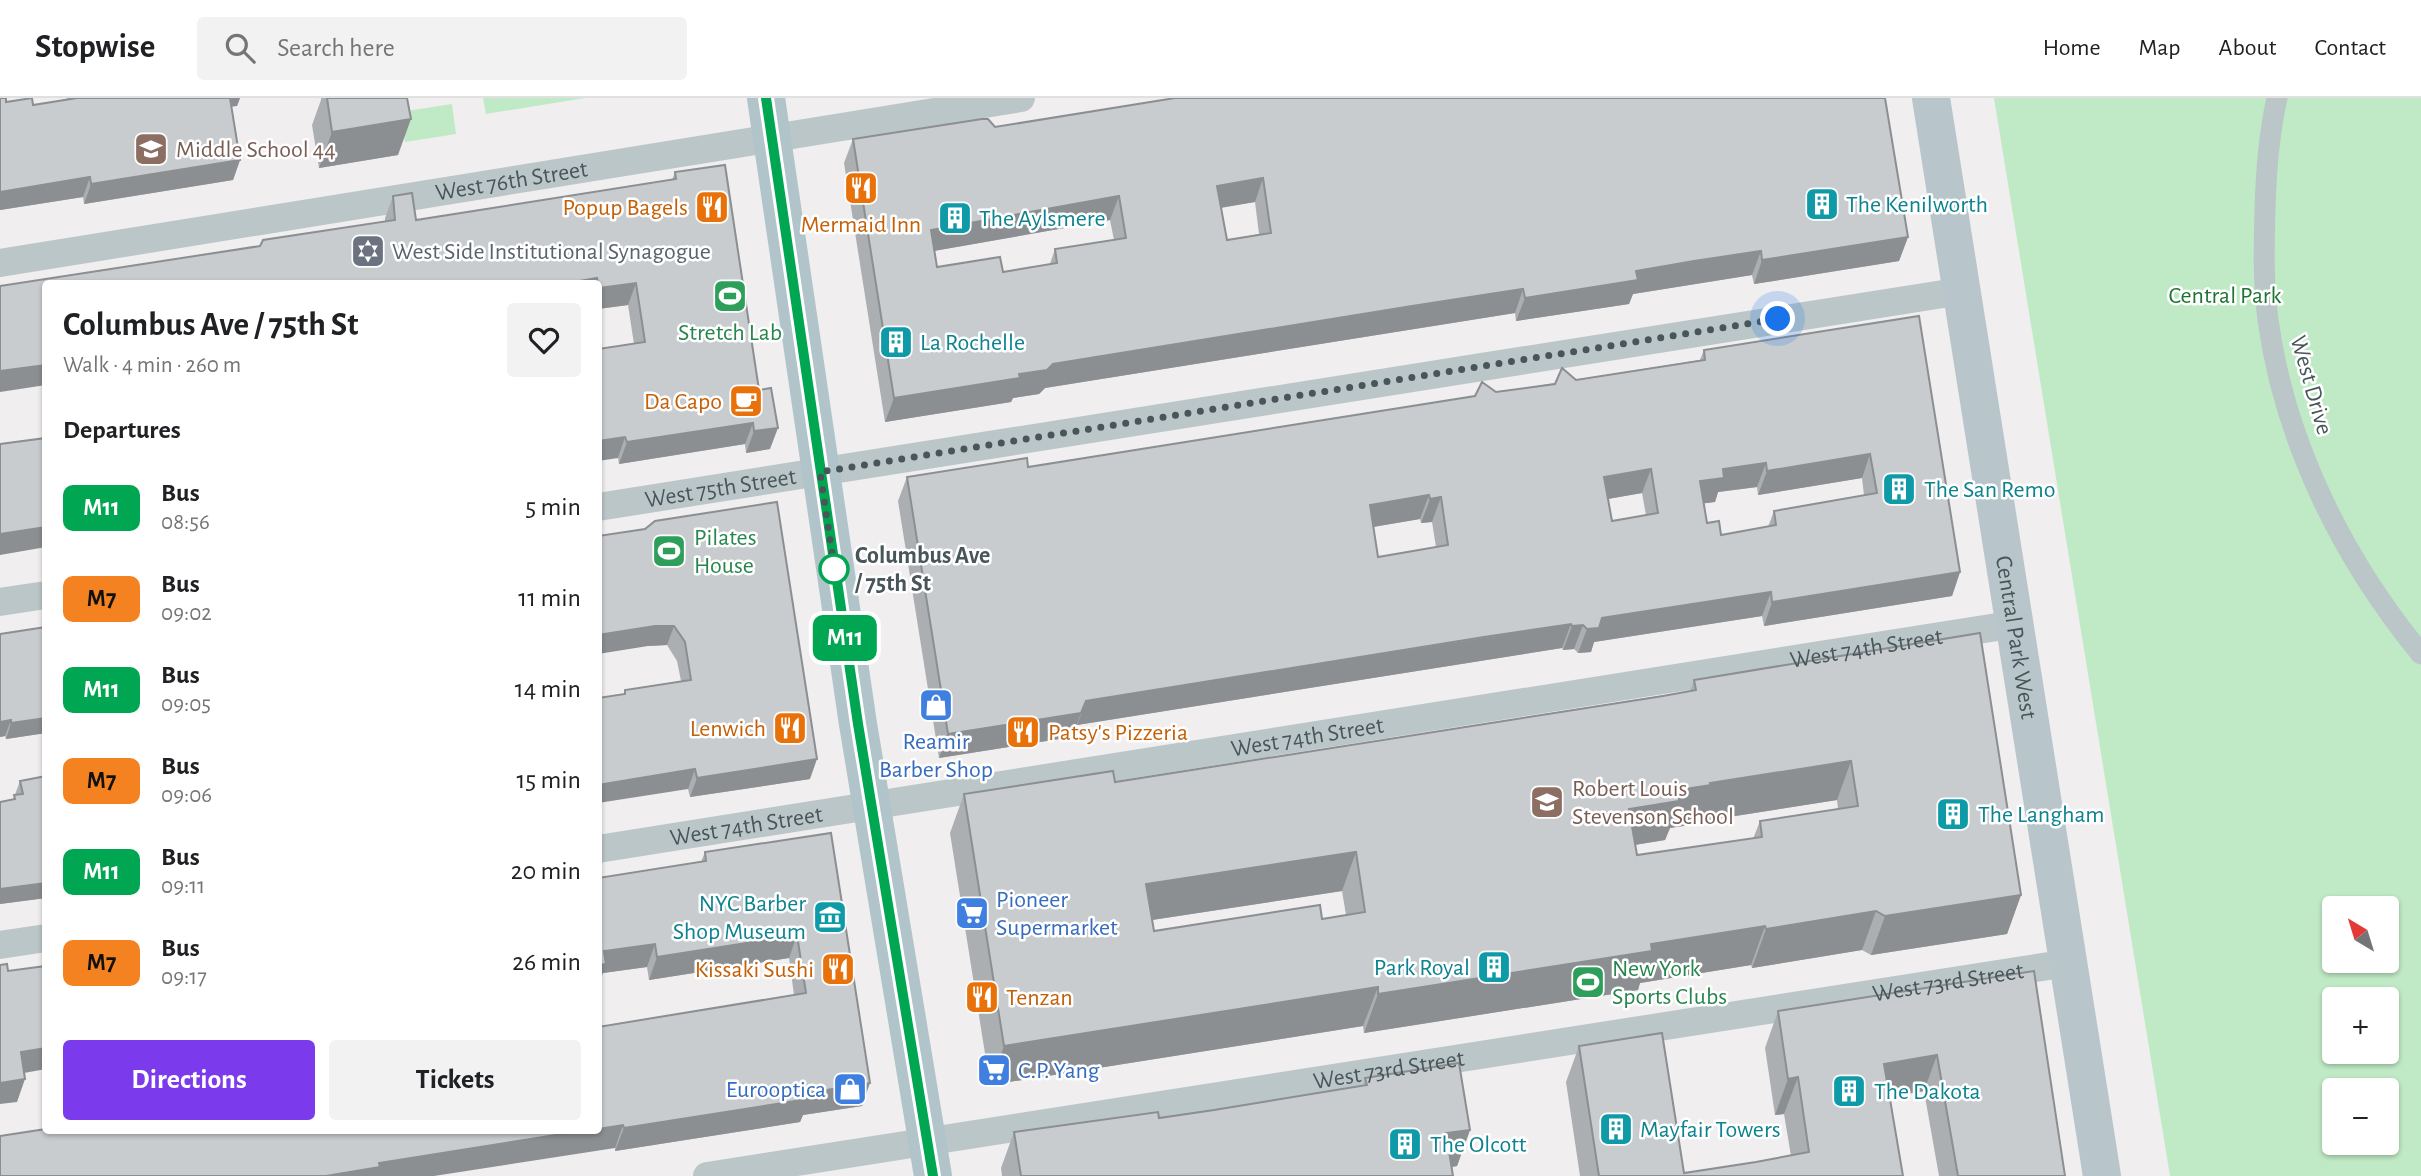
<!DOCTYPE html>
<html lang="en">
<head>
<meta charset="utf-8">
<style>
  :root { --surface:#fff; --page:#f2f2f2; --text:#202124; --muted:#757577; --line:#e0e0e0; --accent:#7c3aed }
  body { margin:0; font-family:"Alegreya Sans",sans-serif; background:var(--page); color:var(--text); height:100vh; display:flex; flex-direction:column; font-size:26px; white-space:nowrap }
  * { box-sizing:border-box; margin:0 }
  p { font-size:23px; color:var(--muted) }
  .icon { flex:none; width:38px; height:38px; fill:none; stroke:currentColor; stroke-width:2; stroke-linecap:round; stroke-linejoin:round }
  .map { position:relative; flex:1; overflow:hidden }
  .details { position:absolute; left:42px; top:182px; width:560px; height:854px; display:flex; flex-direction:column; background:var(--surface); border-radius:7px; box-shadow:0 2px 5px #0004 }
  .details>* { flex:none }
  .badge { padding:0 14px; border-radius:10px; font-size:24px; line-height:46px }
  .needle { width:46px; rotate:322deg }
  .tools { position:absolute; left:2322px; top:798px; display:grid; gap:14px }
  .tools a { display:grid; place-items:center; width:77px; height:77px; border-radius:7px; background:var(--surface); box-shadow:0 2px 5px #0004; font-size:35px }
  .you { position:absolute; width:35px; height:35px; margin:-18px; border:5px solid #fff; border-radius:50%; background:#1a73e8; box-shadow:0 0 0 10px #1a73e833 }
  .map>.badge { position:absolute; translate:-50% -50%; box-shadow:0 0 0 4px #fff }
  h2 { padding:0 21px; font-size:26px; line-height:63px }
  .round { display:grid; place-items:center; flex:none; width:74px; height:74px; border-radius:7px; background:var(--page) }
  .summary { display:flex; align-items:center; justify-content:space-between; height:119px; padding:0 21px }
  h1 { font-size:33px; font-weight:700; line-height:52px }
  .action { display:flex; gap:14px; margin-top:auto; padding:14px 21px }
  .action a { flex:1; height:80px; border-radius:7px; background:var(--accent); color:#fff; font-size:28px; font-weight:700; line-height:80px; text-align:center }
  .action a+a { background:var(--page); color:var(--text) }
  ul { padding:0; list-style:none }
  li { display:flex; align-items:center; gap:21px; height:91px; padding:0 21px }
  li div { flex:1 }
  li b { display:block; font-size:26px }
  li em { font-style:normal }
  li .badge { min-width:77px; font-weight:700; text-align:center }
  header { display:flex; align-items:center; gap:42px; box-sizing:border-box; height:98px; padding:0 35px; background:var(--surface); border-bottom:2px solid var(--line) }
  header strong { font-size:33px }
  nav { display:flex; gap:38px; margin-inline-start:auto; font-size:24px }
  .search { width:490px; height:63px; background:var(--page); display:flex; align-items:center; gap:18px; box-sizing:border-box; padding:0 24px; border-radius:7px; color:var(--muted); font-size:26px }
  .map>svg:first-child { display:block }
</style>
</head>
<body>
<header>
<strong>Stopwise</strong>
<div class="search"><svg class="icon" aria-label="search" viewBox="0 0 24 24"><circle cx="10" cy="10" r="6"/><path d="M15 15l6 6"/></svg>Search here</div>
<nav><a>Home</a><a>Map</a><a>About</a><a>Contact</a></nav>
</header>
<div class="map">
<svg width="2421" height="1078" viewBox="0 0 2421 1078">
  <rect width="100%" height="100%" fill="#f0eeef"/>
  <!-- green -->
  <path fill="#c0eac5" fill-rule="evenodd" d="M483,0H585L486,16Z
    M1994,0H2421V1078H2170ZM2334,810H2387V863H2334ZM2334,901H2387V954H2334ZM2334,992H2387V1045H2334Z
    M452,6L456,36L405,44L400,14Z"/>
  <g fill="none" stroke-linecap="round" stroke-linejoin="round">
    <!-- pedestrian -->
    <path stroke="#bbc6c9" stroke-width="21" d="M2277,0C2269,36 2266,74 2265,111C2264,148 2263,185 2268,222C2285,345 2343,461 2421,556"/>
    <!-- minor -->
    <g stroke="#bbc6c9" stroke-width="28">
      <path id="s1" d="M0,165L1021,0"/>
      <path id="s2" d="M598,409L1962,193"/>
      <path d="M0,504L46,497"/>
      <path id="s3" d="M598,751L2016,526"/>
      <path d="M0,847L46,840"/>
      <path id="s4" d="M707,1078L2068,865"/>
    </g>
    <!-- secondary -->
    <path stroke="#b8c6cb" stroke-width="38" id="s5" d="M1931,0L2102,1078"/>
    <!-- primary -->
    <path stroke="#b0c4ca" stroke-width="38" d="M766,0L858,626L933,1078"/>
  </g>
  <!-- wall -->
  <path fill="#acafb2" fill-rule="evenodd" d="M0,0L6,4L33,7L67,1V0H240L237,8H231L240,62L233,82L84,106L83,99L0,112Z
    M321,0H407L398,57L319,70L312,27L321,2Z
    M995,29L1908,139L1899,163L1754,186L1752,177L1633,196L1629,206L1516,223L1515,215L1045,290L1039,296L1013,300L1011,304L885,324L844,65L853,41ZM1255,104L1259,136L1227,142L1221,109ZM1110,122L1114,142L1055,151L1050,166L1003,174L937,169L934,153Z
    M675,74L759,292L770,351L746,355L745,346L619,366L618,360L634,246L628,207L598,211V186H46L260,148L385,123V120L393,98L416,122L672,82Z
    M1919,218L1960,474L1952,498L1764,528L1762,518L1594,544L1591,554L1578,555L1574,551L1563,552L1562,550L1077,627L1072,639L939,660L898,403L907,379L1028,369L1700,262L1704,252ZM1862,380L1864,397L1774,413L1768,429L1721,437L1707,425L1704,405L1715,404L1718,394L1757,389L1758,397ZM1642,395L1646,417L1612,423L1608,401ZM1420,421L1421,425L1432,424L1436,449L1378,459L1373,429Z
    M598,438L810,681L690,699L688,691L624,596L625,592L681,583L677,563L667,547L648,548Z
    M46,529V635L6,641L5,638L0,639V536Z
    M1980,535L2021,797L2007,836L1871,857L1862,852L1752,870L1751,867L1640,885L1638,892L1364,935L1363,928L990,987L950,735L964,696L1115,684L1690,593L1694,582ZM1837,702L1838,711L1760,723L1753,741L1637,757L1635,747L1665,742L1670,730L1696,726L1697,724ZM1342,793L1346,817L1322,821L1154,833L1152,822Z
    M46,678V800L0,806V704L13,702L20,683Z
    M831,735L862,1008L803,1017L800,1024L615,1053V1050L598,1032L794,897L789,860L649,882L647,869L603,875L598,780L701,764L705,754Z
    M2034,873L2065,1078H1939L1924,993L1890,999L1903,1078H1580L1566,984L1579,948L1684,1075L1756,1064L1791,1058L1784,1016L1775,1017L1765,950L1778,913Z
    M1365,980L1470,1032L1457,1068L1452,1069L1453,1078H1002L1001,1070L1014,1034L1159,1020L1214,1012L1363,988Z"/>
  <!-- shaded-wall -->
  <path fill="#8c8f91" d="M225,0H240L237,8L221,10Z
    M411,21L398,57L319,70L332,34Z
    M240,62L233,82L84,106L91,86Z
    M90,79L83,99L0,112V94Z
    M1263,80L1255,104L1209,112L1217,88Z
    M1119,98L1110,122L922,155L931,132Z
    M1908,139L1899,163L1754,186L1762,162Z
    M1761,153L1752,177L1633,196L1629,206L1516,223L1525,200L1636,173Z
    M597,180L595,186H563Z
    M636,185L628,207L598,211L599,190Z
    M1523,191L1515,215L1045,290L1039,296L1013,300L1011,304L885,324L894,300L1019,276L1053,266Z
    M46,267V287L0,294V273Z
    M753,325L745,346L619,366L627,344Z
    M778,330L770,351L746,355L754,333Z
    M625,339L618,360L598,363V343Z
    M1870,356L1862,380L1758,397L1767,373Z
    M1766,365L1757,389L1718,394L1715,404L1691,407L1700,383L1723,371Z
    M1651,371L1642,395L1596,403L1604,379Z
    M1429,397L1420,421L1361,431L1370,407Z
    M1441,399L1432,424L1421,425L1430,401Z
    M46,429V449L0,457V436Z
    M1960,474L1952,498L1764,528L1772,504Z
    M1771,494L1762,518L1594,544L1591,554L1578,555L1587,531L1602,520Z
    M1571,526L1562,550L1077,627L1086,603Z
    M1583,527L1574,551L1563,552L1572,528Z
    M655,528H674L667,547L648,548L598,556V537Z
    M1081,615L1072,639L939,660L948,636Z
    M46,620V635L6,641L11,625Z
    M11,622L5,638L0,639V624Z
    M817,661L810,681L690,699L697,680Z
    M1851,663L1837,702L1697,724L1696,726L1670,730L1665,742L1615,750L1629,711L1678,692L1710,685Z
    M695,671L688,691L598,705V687Z
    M1356,754L1342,793L1132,825L1146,786Z
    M46,785V800L0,806V791Z
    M2021,797L2007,836L1871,857L1885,818Z
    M1876,813L1862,852L1752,870L1766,831Z
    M1765,828L1751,867L1640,885L1638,892L1364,935L1378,896L1651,846Z
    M797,837L789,860L649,882L657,859Z
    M655,846L647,869L603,875L598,887V867L604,853Z
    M1378,889L1363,928L990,987L1004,948Z
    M46,950V971L13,977L21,954Z
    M1937,957L1924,993L1871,1002L1884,966Z
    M1798,979L1784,1016L1775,1017L1788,981Z
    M25,981L17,1004L0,1006V985Z
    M870,985L862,1008L803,1017L800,1024L615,1053L624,1030L807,995Z
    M623,1027L615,1050L434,1078H326L379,1065L587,1032H598V1031Z
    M1470,1032L1457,1068L1433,1072L1446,1035Z"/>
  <!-- building -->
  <path fill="#c8cccf" stroke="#8c8f91" stroke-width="2" fill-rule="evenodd" d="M0,0H6V4L32,0L33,7L77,0H230L240,62L91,86L90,79L0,94Z
    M327,0H407L411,21L332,34Z
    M1175,0H1885L1908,139L1762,162L1761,153L1694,163L1636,173L1638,182L1525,200L1523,191L1412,208L1053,266L1047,272L1019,276L1020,280L894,300L853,41L982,21H988L995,29ZM1263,80L1271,135L1227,142L1217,88ZM1119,98L1126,140L1055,151L1057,165L1003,174L1000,159L937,169L931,132Z
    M725,67L759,292L771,290L778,330L754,333L753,325L627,344L625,339L598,343V251L645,244L636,185L599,190L597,180L563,186H46V267L0,273V188L260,148L263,142L395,122L393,98L412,95L416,122L676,81L675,74Z
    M1919,218L1960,474L1772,504L1771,494L1602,520L1599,530L1587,531L1583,527L1572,528L1571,526L1484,539L1086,603L1081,615L948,636L907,379L1027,360L1028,369L1475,298L1482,284L1496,294L1555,286L1562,270L1576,282L1705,262L1704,252ZM1870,356L1877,395L1774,413L1776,427L1721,437L1719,423L1707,425L1700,383L1724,380L1723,371L1766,365L1767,373ZM1651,371L1658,415L1612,423L1604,379ZM1429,397L1430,401L1441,399L1448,447L1378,459L1370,407Z
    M46,340V429L0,436V346Z
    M777,404L817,661L697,680L695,671L598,687V600L625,596V592L691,582L685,544L674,528H655L598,537V438L645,431L655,423Z
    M46,529V620L11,625V622L0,624V536Z
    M1980,535L2021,797L1885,818L1876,813L1766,831L1765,828L1651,846L1652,853L1378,896V889L1004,948L964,696L1113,673L1115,684L1663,598L1696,592L1694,582ZM1851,663L1858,708L1760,723L1762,739L1637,757L1629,711L1679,703L1678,692L1711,687L1710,685ZM1356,754L1365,814L1322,821L1320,807L1154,833L1146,786Z
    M46,678V785L0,791V704L15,701L14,697L23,696L20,683Z
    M831,735L870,985L807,995L808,1001L624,1030L623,1027L598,1031V929L806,895L797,837L657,859L655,846L604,853L606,866L598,867V780L706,763L705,754Z
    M7,866L8,873L46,868V950L21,954L25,981L0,985V867Z
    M2034,873L2065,1078H1958L1937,957L1884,966L1903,1078H1599L1579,948L1662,935L1684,1075L1756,1064L1809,1054L1798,979L1788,981L1778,913Z
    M1459,965L1470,1032L1446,1035L1453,1078H1021L1014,1034L1158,1014L1159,1020L1214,1012L1367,987L1365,980Z
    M46,1031V1032H587L379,1065L380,1069L326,1078H0V1038Z"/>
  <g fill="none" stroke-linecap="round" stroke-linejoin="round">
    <!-- line casing -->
    <g stroke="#fff" stroke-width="16">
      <path id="line" d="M766,0L858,626L933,1078"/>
    </g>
    <!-- line -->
    <use href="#line" stroke="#00a651" stroke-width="10"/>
    <!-- walk -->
    <path stroke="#485659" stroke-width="7" stroke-dasharray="0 12.6" d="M834,471L835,475L820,374L1778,221"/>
  </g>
  <!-- icons -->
  <defs>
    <g id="school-square" transform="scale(1.75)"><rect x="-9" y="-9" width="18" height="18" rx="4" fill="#8d6e63" stroke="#fff"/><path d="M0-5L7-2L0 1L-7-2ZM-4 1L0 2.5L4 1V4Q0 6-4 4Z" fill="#fff"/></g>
    <g id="restaurant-square" transform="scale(1.75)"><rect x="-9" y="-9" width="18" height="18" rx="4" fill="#e8710a" stroke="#fff"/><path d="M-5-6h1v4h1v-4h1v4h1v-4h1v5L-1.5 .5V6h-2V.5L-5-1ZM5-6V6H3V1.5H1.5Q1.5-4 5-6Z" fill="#fff"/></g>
    <g id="building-square" transform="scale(1.75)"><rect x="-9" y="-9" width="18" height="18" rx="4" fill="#0f9aa8" stroke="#fff"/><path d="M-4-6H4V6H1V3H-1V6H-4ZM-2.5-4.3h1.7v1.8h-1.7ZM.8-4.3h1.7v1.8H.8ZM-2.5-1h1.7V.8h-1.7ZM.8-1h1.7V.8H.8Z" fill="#fff"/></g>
    <g id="synagogue-square" transform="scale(1.75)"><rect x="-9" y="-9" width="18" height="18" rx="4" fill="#6b7280" stroke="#fff"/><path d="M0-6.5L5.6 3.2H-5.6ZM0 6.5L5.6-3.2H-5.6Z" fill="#fff"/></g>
    <g id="stadium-square" transform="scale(1.75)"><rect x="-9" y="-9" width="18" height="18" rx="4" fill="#2e9e5b" stroke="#fff"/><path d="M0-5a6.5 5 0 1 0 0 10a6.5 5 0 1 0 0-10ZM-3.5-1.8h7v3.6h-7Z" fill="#fff"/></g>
    <g id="cafe-square" transform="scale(1.75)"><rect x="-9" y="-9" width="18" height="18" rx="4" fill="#e8710a" stroke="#fff"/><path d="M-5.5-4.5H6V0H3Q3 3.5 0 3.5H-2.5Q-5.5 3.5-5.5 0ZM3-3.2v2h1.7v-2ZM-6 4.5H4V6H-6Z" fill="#fff"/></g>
    <g id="shop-square" transform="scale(1.75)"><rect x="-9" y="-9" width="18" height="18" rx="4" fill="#3f7fe0" stroke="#fff"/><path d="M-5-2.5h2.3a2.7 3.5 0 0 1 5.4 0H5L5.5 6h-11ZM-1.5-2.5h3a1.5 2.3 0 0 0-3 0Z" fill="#fff"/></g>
    <g id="supermarket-square" transform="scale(1.75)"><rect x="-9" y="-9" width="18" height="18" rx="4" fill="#3f7fe0" stroke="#fff"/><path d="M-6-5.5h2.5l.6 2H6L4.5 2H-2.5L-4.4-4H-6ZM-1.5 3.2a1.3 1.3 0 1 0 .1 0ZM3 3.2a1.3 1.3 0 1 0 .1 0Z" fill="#fff"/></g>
    <g id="museum-square" transform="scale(1.75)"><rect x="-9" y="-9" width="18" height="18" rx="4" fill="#0f9aa8" stroke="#fff"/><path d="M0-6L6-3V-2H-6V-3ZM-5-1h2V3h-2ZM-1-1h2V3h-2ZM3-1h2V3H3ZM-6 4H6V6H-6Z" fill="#fff"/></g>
  </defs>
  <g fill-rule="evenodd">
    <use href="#school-square" x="151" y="51"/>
    <use href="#restaurant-square" x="861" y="90"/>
    <use href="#building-square" x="1822" y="106"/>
    <use href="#restaurant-square" x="712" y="109"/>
    <use href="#building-square" x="955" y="120"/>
    <use href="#synagogue-square" x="368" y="153"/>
    <use href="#stadium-square" x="730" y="198"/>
    <use href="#building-square" x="896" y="244"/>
    <use href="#cafe-square" x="746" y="303"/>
    <use href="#building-square" x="1899" y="391"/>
    <use href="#stadium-square" x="669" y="453"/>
    <use href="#shop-square" x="936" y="607"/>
    <use href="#restaurant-square" x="790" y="630"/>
    <use href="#restaurant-square" x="1023" y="634"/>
    <use href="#school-square" x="1547" y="704"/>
    <use href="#building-square" x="1953" y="716"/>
    <use href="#supermarket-square" x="972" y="815"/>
    <use href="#museum-square" x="830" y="819"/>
    <use href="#building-square" x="1494" y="869"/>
    <use href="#restaurant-square" x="838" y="871"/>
    <use href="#stadium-square" x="1588" y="884"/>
    <use href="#restaurant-square" x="982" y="899"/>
    <use href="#supermarket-square" x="994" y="972"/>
    <use href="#shop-square" x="850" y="991"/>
    <use href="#building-square" x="1849" y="993"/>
    <use href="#building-square" x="1616" y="1031"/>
    <use href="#building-square" x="1405" y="1046"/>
  </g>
  <!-- markers -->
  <circle fill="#fff" stroke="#00a651" stroke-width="3.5" cx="834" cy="471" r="14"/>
  <g text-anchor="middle" stroke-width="5" stroke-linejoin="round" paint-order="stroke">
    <!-- education labels -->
    <g font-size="24" fill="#785e54" stroke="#fff" text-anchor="start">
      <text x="176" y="59">Middle School 44</text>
      <text x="1572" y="698">Robert Louis<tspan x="1572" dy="28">Stevenson School</tspan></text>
    </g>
    <!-- street labels -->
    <g font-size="24" fill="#485659" stroke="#fff">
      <text dy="8" stroke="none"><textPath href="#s1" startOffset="518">West 76th Street</textPath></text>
      <text transform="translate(2312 287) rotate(74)" y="8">West Drive</text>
      <text dy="8" stroke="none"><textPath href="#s2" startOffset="124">West 75th Street</textPath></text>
      <text dy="8" stroke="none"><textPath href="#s5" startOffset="546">Central Park West</textPath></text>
      <text dy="8" stroke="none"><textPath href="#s3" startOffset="1284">West 74th Street</textPath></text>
      <text dy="8" stroke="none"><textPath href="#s3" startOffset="718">West 74th Street</textPath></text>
      <text dy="8" stroke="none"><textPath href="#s3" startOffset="150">West 74th Street</textPath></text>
      <text dy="8" stroke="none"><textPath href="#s4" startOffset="1256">West 73rd Street</textPath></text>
      <text dy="8" stroke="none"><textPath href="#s4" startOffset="690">West 73rd Street</textPath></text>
    </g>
    <!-- culture labels -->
    <g font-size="24" fill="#0d838f" stroke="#fff" text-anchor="start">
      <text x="1846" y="114">The Kenilworth</text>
      <text x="979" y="128">The Aylsmere</text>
      <text x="920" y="252">La Rochelle</text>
      <text x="1924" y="399">The San Remo</text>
      <text x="1978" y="724">The Langham</text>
      <text x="806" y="813" text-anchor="end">NYC Barber<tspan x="806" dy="28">Shop Museum</tspan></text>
      <text x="1470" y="877" text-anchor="end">Park Royal</text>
      <text x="1874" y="1001">The Dakota</text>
      <text x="1640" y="1039">Mayfair Towers</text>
      <text x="1430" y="1054">The Olcott</text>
    </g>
    <!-- food labels -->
    <g font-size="24" fill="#c56008" stroke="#fff" text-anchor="end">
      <text x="688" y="117">Popup Bagels</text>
      <text x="861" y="134" text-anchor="middle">Mermaid Inn</text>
      <text x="722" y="311">Da Capo</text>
      <text x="766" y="638">Lenwich</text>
      <text x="1048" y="642" text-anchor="start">Patsy's Pizzeria</text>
      <text x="814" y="879">Kissaki Sushi</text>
      <text x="1006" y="907" text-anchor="start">Tenzan</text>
    </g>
    <!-- worship labels -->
    <g font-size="24" fill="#5b616d" stroke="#fff" text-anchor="start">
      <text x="392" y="161">West Side Institutional Synagogue</text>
    </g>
    <!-- park labels -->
    <g font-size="24" fill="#207334" stroke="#fff">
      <text x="2225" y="205">Central Park</text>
    </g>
    <!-- leisure labels -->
    <g font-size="24" fill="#27864d" stroke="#fff" text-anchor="start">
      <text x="730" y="242" text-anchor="middle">Stretch Lab</text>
      <text x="694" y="447">Pilates<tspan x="694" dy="28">House</tspan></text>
      <text x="1612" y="878">New York<tspan x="1612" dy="28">Sports Clubs</tspan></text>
    </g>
    <!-- stop labels -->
    <g font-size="24" font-weight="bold" fill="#485659" stroke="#fff" text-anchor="start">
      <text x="855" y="465">Columbus Ave<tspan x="855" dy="28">/ 75th St</tspan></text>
    </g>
    <!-- shop labels -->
    <g font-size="24" fill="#366cbe" stroke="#fff" text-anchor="start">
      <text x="936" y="651" text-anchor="middle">Reamir<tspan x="936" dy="28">Barber Shop</tspan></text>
      <text x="996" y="809">Pioneer<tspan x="996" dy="28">Supermarket</tspan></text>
      <text x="1018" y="980">C.P. Yang</text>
      <text x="826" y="999" text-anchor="end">Eurooptica</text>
    </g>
  </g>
</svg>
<div class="tools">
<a><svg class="needle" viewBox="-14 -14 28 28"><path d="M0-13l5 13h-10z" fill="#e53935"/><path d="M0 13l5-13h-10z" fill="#757577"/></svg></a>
<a>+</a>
<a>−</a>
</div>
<div class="you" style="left:1778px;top:221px"></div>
<b class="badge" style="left:845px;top:540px;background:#00a651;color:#fff">M11</b>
<section class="details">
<div class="summary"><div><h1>Columbus Ave / 75th St</h1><p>Walk · 4 min · 260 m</p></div><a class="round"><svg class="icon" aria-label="heart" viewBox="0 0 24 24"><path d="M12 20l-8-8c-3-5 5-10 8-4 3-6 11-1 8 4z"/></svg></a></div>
<h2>Departures</h2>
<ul>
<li><span class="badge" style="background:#00a651;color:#fff">M11</span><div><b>Bus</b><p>08:56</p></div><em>5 min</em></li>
<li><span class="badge" style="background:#f58220;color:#111">M7</span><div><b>Bus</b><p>09:02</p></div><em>11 min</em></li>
<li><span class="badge" style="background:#00a651;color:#fff">M11</span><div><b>Bus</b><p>09:05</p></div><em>14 min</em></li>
<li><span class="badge" style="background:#f58220;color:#111">M7</span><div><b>Bus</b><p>09:06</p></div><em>15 min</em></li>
<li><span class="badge" style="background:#00a651;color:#fff">M11</span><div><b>Bus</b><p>09:11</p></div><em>20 min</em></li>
<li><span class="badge" style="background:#f58220;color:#111">M7</span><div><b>Bus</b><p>09:17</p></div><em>26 min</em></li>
</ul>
<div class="action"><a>Directions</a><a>Tickets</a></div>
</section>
</div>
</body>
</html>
